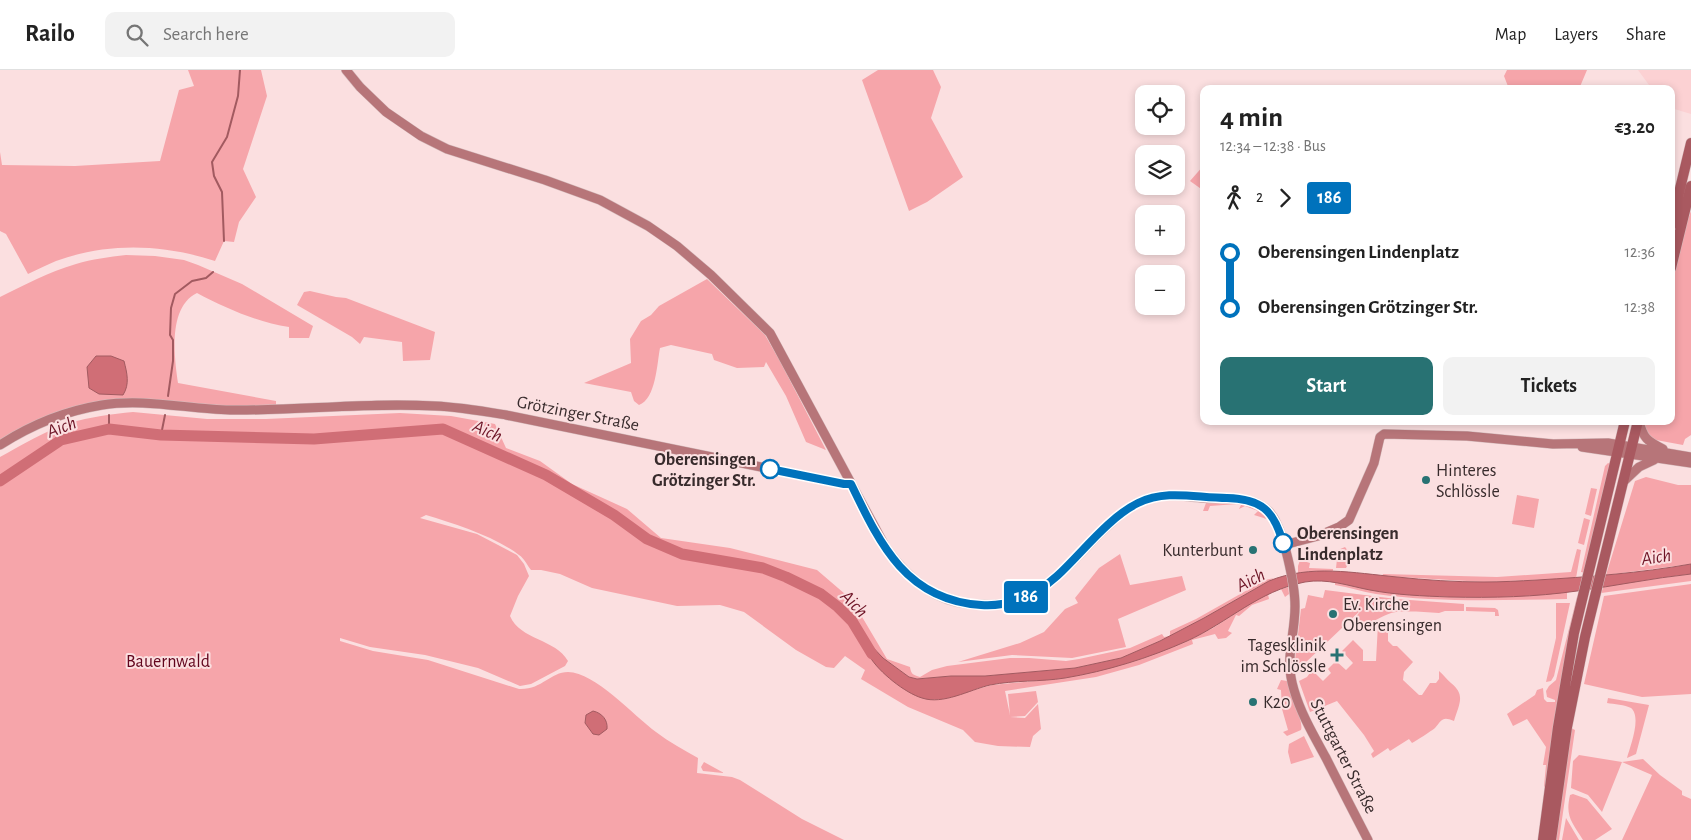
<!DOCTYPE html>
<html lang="en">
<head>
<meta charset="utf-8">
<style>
  :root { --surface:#fff; --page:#f2f2f2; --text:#222; --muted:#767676; --line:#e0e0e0; --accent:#287273 }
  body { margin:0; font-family:"Alegreya Sans",sans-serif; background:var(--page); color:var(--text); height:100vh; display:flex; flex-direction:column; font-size:19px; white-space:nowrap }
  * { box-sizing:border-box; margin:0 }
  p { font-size:16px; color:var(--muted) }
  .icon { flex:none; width:28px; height:28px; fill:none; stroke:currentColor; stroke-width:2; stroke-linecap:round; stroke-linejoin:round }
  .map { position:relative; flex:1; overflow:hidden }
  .details { position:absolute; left:1200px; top:15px; width:475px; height:340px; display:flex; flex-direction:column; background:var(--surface); border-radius:10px; box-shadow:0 2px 8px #0003 }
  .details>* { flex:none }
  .badge { padding:0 10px; border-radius:4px; font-size:18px; line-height:32px }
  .fabs { position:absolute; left:1135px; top:15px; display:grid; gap:10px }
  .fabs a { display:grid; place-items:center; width:50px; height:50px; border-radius:10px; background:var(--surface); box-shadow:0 2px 8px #0003; font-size:25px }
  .map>.badge { position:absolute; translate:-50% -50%; box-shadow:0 0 0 2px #fff }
  .legs { display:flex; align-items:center; gap:8px; height:55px; padding:0 20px; font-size:16px }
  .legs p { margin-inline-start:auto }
  .head { display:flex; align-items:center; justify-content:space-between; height:85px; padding:0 20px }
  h1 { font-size:28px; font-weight:700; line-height:38px }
  .cta { display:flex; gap:10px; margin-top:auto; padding:10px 20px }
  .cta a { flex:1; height:58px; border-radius:10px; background:var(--accent); color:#fff; font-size:20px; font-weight:700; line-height:58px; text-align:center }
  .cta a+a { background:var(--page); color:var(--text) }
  ul { padding:0 20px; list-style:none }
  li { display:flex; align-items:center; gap:18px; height:55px; font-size:19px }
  li i { display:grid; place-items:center; width:8px; height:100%; margin:0 6px; background:currentColor }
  li i::after { content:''; width:12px; height:12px; margin:-6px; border:4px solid; border-radius:50%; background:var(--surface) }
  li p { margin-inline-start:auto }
  li:first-child i { background:linear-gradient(#0000 50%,currentColor 0) }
  li:last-child i { background:linear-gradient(currentColor 50%,#0000 0) }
  header { display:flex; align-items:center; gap:30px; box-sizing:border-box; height:70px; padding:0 25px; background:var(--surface); border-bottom:1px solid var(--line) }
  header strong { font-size:24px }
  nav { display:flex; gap:28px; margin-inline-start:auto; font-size:18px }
  .search { width:350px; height:45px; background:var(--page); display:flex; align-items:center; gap:12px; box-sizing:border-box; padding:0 18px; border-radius:10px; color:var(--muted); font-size:19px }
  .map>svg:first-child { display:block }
</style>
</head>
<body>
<header>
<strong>Railo</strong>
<div class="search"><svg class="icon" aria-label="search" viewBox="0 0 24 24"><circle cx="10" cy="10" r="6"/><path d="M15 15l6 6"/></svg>Search here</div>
<nav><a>Map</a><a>Layers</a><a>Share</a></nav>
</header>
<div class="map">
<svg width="1691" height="770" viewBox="0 0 1691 770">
  <rect width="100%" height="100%" fill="#fbdfe0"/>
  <!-- built -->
  <path fill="#fcd1d3" d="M1638,0H1691V44L1671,38V19H1652Z"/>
  <!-- green -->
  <path fill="#f6a5aa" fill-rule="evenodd" d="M188,0H261L267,26L243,99L256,127L239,152L234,172L224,171L215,191C163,174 108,172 56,191C46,195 37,200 28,204L6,164L0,161V82L2,95L75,96L160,91L179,20L194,16Z
    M878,0H933L941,17L931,48L963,107L927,132L909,141L862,10Z
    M1507,0H1587L1579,19H1509L1504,6Z
    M1204,95V121L1190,111Z
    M1691,141V365L1685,369L1683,375L1656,370L1645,362L1642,351H1671V215L1681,167Z
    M126,185L155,186L184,190L198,195L242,214L313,256L309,268H289V257C257,252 225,238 197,223C168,237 174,286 178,313L276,331V335L246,337L107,331L0,371V227C24,215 49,202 76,194C92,189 109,187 126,185Z
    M707,209L765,265L780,291L826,380L806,372L786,326L766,292L764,297L737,298L714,290L712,284L671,275L660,278C657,293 656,329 639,335L634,331L631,322L584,313L631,293L630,269L641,251L651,245L659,236Z
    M310,221L336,227L346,228L435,262L430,290L403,291L402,272L364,267L360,274L352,267L297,235L304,222Z
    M133,342L207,349H266L400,343L451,346L495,354L506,378L540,391L572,414L627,439L661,468L730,478L817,500L852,530L887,589L910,597C911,604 913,605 920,607L932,600L947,596L1010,588H1029L1066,591L1079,589L1130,578L1162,564L1164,567L1170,566V561L1196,549L1265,510L1274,508L1204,548L1160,571L1121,588L1075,598L985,606H951L917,609L909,607L883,588L866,570L877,596L887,605L897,613L932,630L941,629L992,615L1065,608L1137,590L1185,572L1213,558L1259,528L1272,522L1288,517L1289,524L1285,527L1281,519L1268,524L1269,529L1252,535L1239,546L1236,545L1228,561L1232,563L1226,568L1218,569L1215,564L1192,570L1193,574L1139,595L1096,607L1005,621L1010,645L1008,624L1036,621L1038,632L1025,646L1010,647L1025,648L1038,634L1041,659L1033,666L1030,677L998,676L975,672L963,660L908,637L861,609L865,600L845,586L834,598L826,597L796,580L744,542L720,535L677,536L592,518L560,504L541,500H531C527,495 524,488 519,485C494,466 455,454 426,445L420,448L477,464L517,485L524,494L529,506L518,526L510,546C520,570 556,569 568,591L565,596L531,614L520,616L478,598L425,585L370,577L340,568V571L373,581L428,590L519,619C542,620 550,602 568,602C595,602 634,646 656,662C669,672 684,680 698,688L697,703L732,707L740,710L802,749L844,770H0V387C20,376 47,360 69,353C90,347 112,344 133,342ZM586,645L602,646L607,656L585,653Z
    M1608,393L1610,394L1586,503L1581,502L1605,396Z
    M1646,407L1678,415H1691V494L1606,505L1635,411Z
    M1591,418L1597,419L1591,446L1585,444Z
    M1517,425L1539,429L1534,458L1512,454Z
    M1222,432C1238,433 1257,435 1267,449L1254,445L1258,441L1245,436L1239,439L1241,435L1237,434L1210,436L1208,441H1203L1206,433Z
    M1584,448L1590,450L1584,475L1578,473Z
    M1345,477L1352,486L1346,498H1336L1338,480Z
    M1577,479L1581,480L1576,508L1484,512L1382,506L1383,504L1497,507L1571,502Z
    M1120,484L1130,515L1182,506L1186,520L1118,549L1126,577L1072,588L1012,585L958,592L1020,573L1044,562L1065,539L1078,533L1075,528L1099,498Z
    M1300,490L1310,493L1309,498L1333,499V501H1311L1298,503V496Z
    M1691,504V511L1601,523L1604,516Z
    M1335,512C1410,531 1491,530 1567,522V529C1504,530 1439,533 1376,524C1362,522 1349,517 1335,515Z
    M1691,514V624L1642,627L1584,614L1604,526Z
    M1325,520L1396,529L1464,534V541H1445L1439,543C1425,542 1410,541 1396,542C1380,544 1372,559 1355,548L1362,539L1304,594L1305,597L1296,596L1295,590L1301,539L1305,538L1308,525L1323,528Z
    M1577,527L1579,528L1546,719L1544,716L1546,695H1543L1546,677L1527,649L1513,656L1507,644L1535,625L1537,620L1543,618L1544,629L1547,632H1555V630L1547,627L1546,621L1549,616L1556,610Z
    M1556,533H1570L1554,606L1551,611L1546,612L1556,568Z
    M1466,537L1495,538L1498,540L1499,546H1495V542L1466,541Z
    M1378,554L1388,556V571L1393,576H1397L1413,592L1404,602L1403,610L1419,625H1422L1430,613H1436L1439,609V601C1443,604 1447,610 1451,613C1466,625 1459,634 1454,651C1442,646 1442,650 1435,658C1430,662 1417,670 1412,673L1409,669L1390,681L1388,678L1373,688L1371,684L1374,681L1364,665L1337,631L1310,642L1299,611L1307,607L1312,600L1323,611L1331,603L1328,599L1336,591L1346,600L1353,593L1342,581L1353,570L1363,580V591H1376Z
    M1281,610L1287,611C1290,623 1304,651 1301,660L1287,666L1283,662L1288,660L1282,639L1281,620L1277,619Z
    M1608,628L1649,635L1636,684L1627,688C1630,677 1642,647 1631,638C1625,635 1614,634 1607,633Z
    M1571,658L1575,660L1559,770H1556Z
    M1304,666L1314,687L1291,694L1288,682L1289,674Z
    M1579,685L1622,692L1643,689L1660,705L1682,721V725L1691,729V770H1622L1652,705L1622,692L1602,742L1588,725L1571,718L1573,691Z
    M704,692L724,703L703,701L701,697Z
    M1573,724L1587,729L1612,759L1595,770H1583C1572,752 1565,747 1570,725Z
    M1566,748L1579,770H1562Z"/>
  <!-- water -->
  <path fill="#d06e76" stroke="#a25a60" d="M96,286H111L124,291C127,303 130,314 123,325L99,324L89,318L87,297Z
    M1691,494V504C1653,508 1615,516 1577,521C1535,527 1492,528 1450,527C1423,526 1396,525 1370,520C1349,516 1327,508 1305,512C1258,521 1229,552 1187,571C1149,588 1107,601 1065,608C1040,612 1015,610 990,615C969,620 943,635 922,628C905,623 879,602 870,587C867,583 866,576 864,571L866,570L883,588L909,607L917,609L951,606H985L1075,598L1121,588L1160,571L1204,548L1269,511C1310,494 1354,503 1397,507C1425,510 1455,512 1484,512C1501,512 1519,511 1537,510C1588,507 1640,503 1691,494Z
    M593,641C602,643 608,650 607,659L599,665L593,664L585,653L586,645Z"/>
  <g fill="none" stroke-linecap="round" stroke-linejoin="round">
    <!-- stream -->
    <path stroke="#a25a60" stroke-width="2" d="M224,171L222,122L214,106L212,92L227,67L238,26L240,0
      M168,326L173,291V270L170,265L171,238L175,224L192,211L206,208L213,202
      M109,345V359
      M161,365L165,345"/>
    <!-- river -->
    <path stroke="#d06e76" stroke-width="11" d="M0,411L61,370L109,359L161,365L314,369L443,359L546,405L614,445L647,469L682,484L763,498L786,507L821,524L838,537L852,551L872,584"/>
    <!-- secondary casing -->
    <g stroke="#d4bbbc" stroke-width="10">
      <path id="secondary" d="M346,0L360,17L386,42L421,66L447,79L545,110L600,130L648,156L677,176L711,205L770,263L886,478C906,506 934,531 969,534C983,535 996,536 1009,533C1047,524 1073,490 1100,463C1112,452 1123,440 1137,433C1163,421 1178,426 1204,428C1214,429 1225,428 1236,429C1248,429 1263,434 1271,444C1284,460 1295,516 1295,536C1295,567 1284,588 1294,620C1301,644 1314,666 1326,688C1340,716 1354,743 1368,770
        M1639,351C1643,368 1647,371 1663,379
        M0,375C31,355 65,341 102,335C144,328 187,339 230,340C298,341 366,332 435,336C459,337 482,341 506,345L844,414H851
        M1582,377L1691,393
        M1623,412L1639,397L1654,390
        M1284,475L1318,466L1339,457L1349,450L1374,393L1380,367L1384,364L1467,366L1553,374L1608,373L1691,387"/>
    </g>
    <!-- primary casing -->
    <g stroke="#d4bbbc" stroke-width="11">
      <path id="primary" d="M1671,156L1691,73
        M1671,198L1691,116
        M1543,770L1558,657L1574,563L1625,351
        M1551,770L1567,657L1585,567L1638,351"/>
    </g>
    <!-- secondary -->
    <use href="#secondary" stroke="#b77579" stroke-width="9"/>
    <!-- primary -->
    <use href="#primary" stroke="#a95960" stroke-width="10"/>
  </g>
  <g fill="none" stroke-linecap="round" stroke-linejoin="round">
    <!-- line-1 casing -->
    <g stroke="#fff" stroke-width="11">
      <path id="line-1" d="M770,399L844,414H851C880,474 906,530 981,535C1010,537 1036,525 1057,506C1081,484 1109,447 1138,433C1167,419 1196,428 1227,428C1261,429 1274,440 1283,473"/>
    </g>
    <!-- line-1 -->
    <use href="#line-1" stroke="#0072bc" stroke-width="8"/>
  </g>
  <!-- markers -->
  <g fill="#fff" stroke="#0072bc" stroke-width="2.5">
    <circle cx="770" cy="399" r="9"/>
    <circle cx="1283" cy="473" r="9"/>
  </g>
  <g fill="#287273" stroke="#fbdfe0" stroke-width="2">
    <circle cx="1426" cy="410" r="5"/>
    <circle cx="1253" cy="480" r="5"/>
    <circle cx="1333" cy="544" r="5"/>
    <path d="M1334.5 577.5h5v5h5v5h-5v5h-5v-5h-5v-5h5z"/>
    <circle cx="1253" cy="632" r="5"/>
  </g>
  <g text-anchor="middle" stroke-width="4" stroke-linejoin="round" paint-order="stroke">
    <!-- street labels -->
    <g font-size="18" fill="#382b2c" stroke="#fbdfe0">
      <text transform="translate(578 343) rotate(11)" y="6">Grötzinger Straße</text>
      <text transform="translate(1344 686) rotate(63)" y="6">Stuttgarter Straße</text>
    </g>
    <!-- stop labels -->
    <g font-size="18" font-weight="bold" fill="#382b2c" stroke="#fbdfe0" text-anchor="end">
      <text x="756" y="395">Oberensingen<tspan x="756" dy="21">Grötzinger Str.</tspan></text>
      <text x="1297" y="469" text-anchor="start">Oberensingen<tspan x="1297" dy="21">Lindenplatz</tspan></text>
    </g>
    <!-- poi labels -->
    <g font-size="18" fill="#382b2c" stroke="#fbdfe0" text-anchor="start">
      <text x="1436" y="406">Hinteres<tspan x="1436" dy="21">Schlössle</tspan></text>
      <text x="1243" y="486" text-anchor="end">Kunterbunt</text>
      <text x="1343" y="540">Ev. Kirche<tspan x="1343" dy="21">Oberensingen</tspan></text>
      <text x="1326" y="581" text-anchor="end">Tagesklinik<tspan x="1326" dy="21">im Schlössle</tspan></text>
      <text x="1263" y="638">K20</text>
    </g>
    <!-- park labels -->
    <g font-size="18" fill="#62051d" stroke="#fbdfe0">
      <text x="168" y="597">Bauernwald</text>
    </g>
    <!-- water labels -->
    <g font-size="19" font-style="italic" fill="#6d1325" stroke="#fbdfe0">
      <text transform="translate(61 356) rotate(-21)" y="7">Aich</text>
      <text transform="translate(488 360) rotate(24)" y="7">Aich</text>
      <text transform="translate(1656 486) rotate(-8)" y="7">Aich</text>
      <text transform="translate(1250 509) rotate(-27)" y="7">Aich</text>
      <text transform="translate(855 533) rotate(46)" y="7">Aich</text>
    </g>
  </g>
</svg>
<div class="fabs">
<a><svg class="icon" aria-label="locate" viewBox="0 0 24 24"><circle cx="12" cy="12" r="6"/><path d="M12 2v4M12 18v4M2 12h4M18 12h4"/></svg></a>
<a><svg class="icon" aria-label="layers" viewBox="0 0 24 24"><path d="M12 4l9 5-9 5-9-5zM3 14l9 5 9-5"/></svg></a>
<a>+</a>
<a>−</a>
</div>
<b class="badge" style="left:1026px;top:527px;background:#0072bc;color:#fff">186</b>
<section class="details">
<div class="head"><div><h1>4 min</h1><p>12:34 – 12:38 · Bus</p></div><b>€3.20</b></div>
<div class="legs"><svg class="icon" aria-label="walk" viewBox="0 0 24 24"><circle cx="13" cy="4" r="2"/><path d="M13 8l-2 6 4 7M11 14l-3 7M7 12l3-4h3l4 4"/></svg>2<svg class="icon" aria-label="forward" viewBox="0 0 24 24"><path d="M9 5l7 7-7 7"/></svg><b class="badge" style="background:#0072bc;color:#fff">186</b></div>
<ul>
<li><i style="color:#0072bc"></i><b>Oberensingen Lindenplatz</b><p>12:36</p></li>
<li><i style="color:#0072bc"></i><b>Oberensingen Grötzinger Str.</b><p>12:38</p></li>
</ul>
<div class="cta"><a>Start</a><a>Tickets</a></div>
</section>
</div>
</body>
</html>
